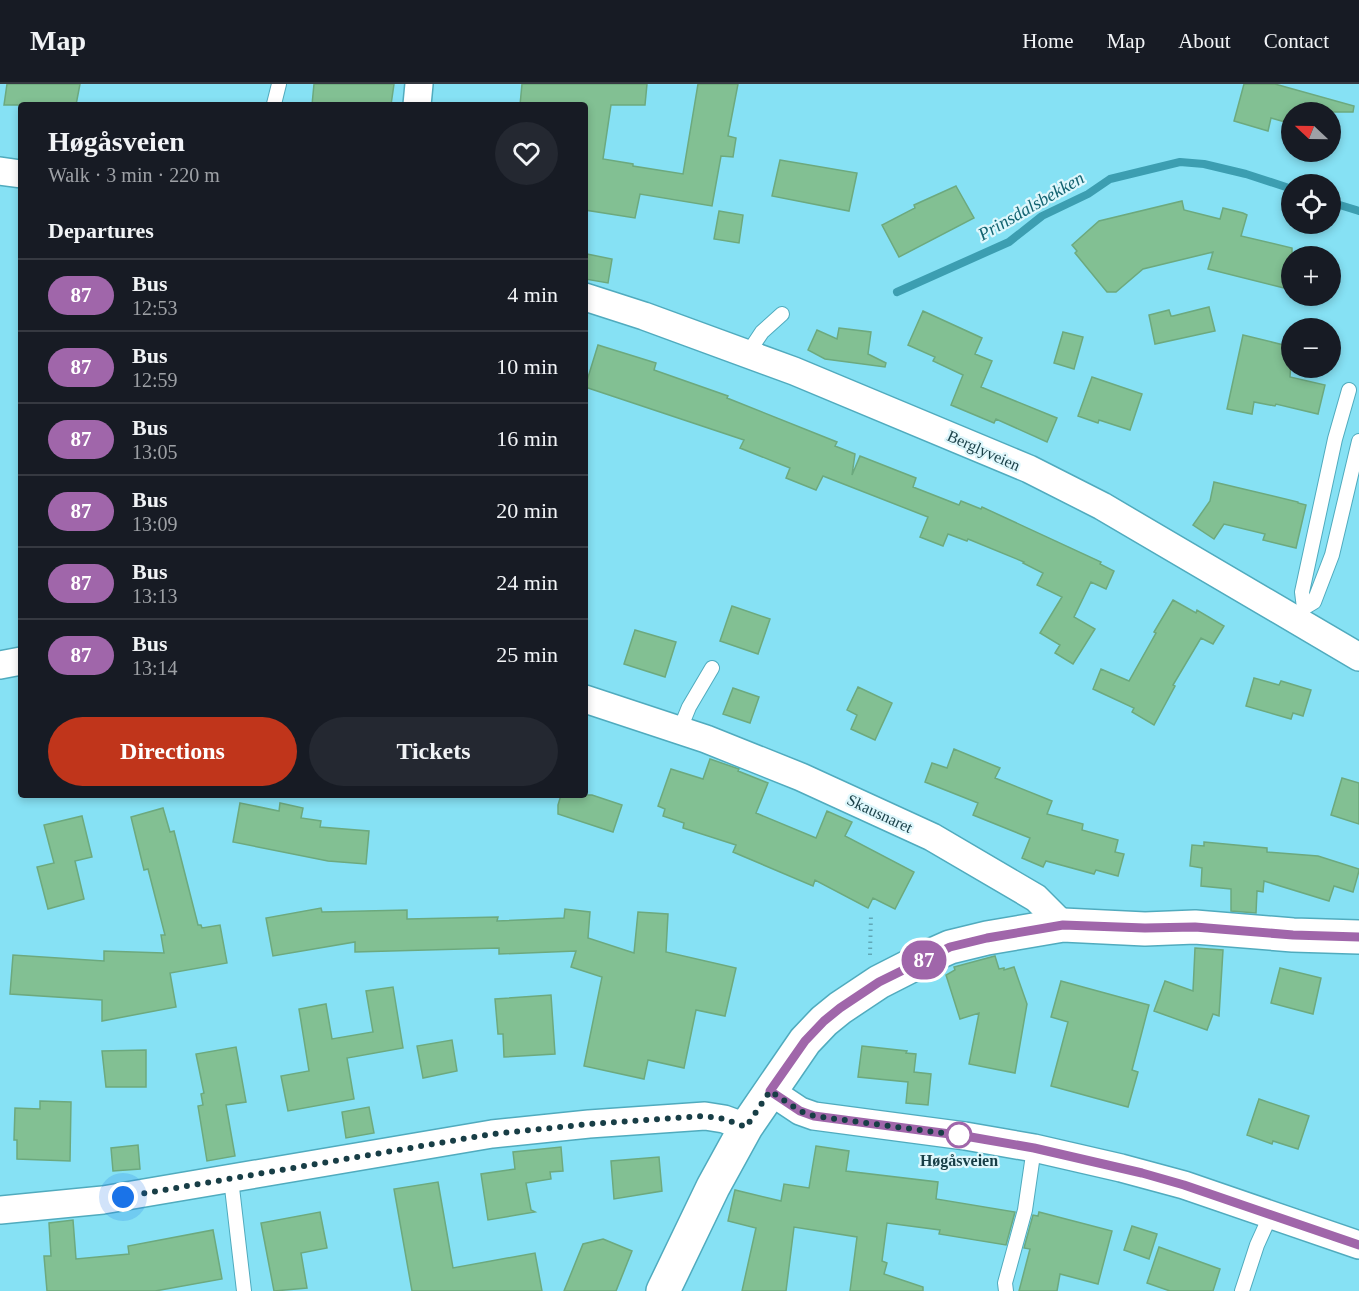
<!DOCTYPE html>
<html lang="en">
<head>
<meta charset="utf-8">
<style>
  :root { --surface:#171b24; --page:#242831; --text:#f1f3f6; --muted:#9ea1a6; --line:#363941; --accent:#c0351b }
  body { margin:0; font-family:Georgia,serif; background:var(--page); color:var(--text); height:100vh; display:flex; flex-direction:column; font-size:22px; white-space:nowrap }
  * { box-sizing:border-box; margin:0 }
  p { font-size:20px; color:var(--muted) }
  .icon { flex:none; width:33px; height:33px; fill:none; stroke:currentColor; stroke-width:2; stroke-linecap:round; stroke-linejoin:round }
  .map { position:relative; flex:1; overflow:hidden }
  .drawer { position:absolute; left:18px; top:18px; width:570px; height:696px; display:flex; flex-direction:column; background:var(--surface); border-radius:6px; box-shadow:0 3px 9px #0003 }
  .drawer>* { flex:none }
  .badge { padding:0 12px; border-radius:20px; font-size:21px; line-height:39px }
  .needle { width:39px; rotate:292deg }
  .controls { position:absolute; left:1281px; top:18px; display:grid; gap:12px }
  .controls a { display:grid; place-items:center; width:60px; height:60px; border-radius:50%; background:var(--surface); box-shadow:0 3px 9px #0003; font-size:30px }
  .you { position:absolute; width:30px; height:30px; margin:-15px; border:4px solid #fff; border-radius:50%; background:#1a73e8; box-shadow:0 0 0 9px #1a73e833 }
  .map>.badge { position:absolute; translate:-50% -50%; box-shadow:0 0 0 3px #fff }
  h2 { padding:0 30px; font-size:22px; line-height:54px }
  .round { display:grid; place-items:center; flex:none; width:63px; height:63px; border-radius:32px; background:var(--page) }
  .headline { display:flex; align-items:center; justify-content:space-between; height:102px; padding:0 30px }
  h1 { font-size:28px; font-weight:700; line-height:45px }
  .primary-button { display:flex; gap:12px; margin-top:auto; padding:12px 30px }
  .primary-button a { flex:1; height:69px; border-radius:36px; background:var(--accent); color:#fff; font-size:24px; font-weight:700; line-height:69px; text-align:center }
  .primary-button a+a { background:var(--page); color:var(--text) }
  ul { padding:0; list-style:none }
  li { display:flex; align-items:center; gap:18px; height:72px; padding:0 30px; border-top:2px solid var(--line) }
  li div { flex:1 }
  li b { display:block; font-size:22px }
  li em { font-style:normal }
  li .badge { min-width:66px; font-weight:700; text-align:center }
  header { display:flex; align-items:center; gap:36px; box-sizing:border-box; height:84px; padding:0 30px; background:var(--surface); border-bottom:2px solid var(--line) }
  header strong { font-size:28px }
  nav { display:flex; gap:33px; margin-inline-start:auto; font-size:21px }
  .map>svg:first-child { display:block }
</style>
</head>
<body>
<header>
<strong>Map</strong>
<nav><a>Home</a><a>Map</a><a>About</a><a>Contact</a></nav>
</header>
<div class="map">
<svg width="1359" height="1207" viewBox="0 0 1359 1207">
  <rect width="100%" height="100%" fill="#86e1f4"/>
  <g fill="none" stroke-linecap="round" stroke-linejoin="round">
    <!-- stream -->
    <path stroke="#3c9eb1" stroke-width="8" d="M1330,118L1359,127
      M897,208L1009,158L1042,132L1088,110L1110,95L1180,78L1204,80L1246,90L1292,105"/>
  </g>
  <!-- building -->
  <path fill="#82c093" stroke="#6ca97e" stroke-width="1.5" d="M7,0H80L76,21H4Z
    M314,0H394L391,21H312Z
    M522,0H647L645,21H611L603,75L633,80V82L683,90L698,0H738L728,52L736,54L733,73L721,72L712,122L640,110L635,134L585,126V21H520Z
    M1244,0H1275L1354,22L1353,28H1292V40L1271,34L1268,47L1234,37Z
    M780,76L857,89L849,127L772,112Z
    M956,102L974,134L899,173L882,141L915,124L914,121Z
    M1182,117L1184,126L1220,135L1223,124L1243,129L1247,131L1241,152L1292,164V206L1208,185L1213,168L1143,185L1116,208H1107L1075,169L1077,167L1072,161L1099,137Z
    M719,127L743,131L739,159L714,155Z
    M587,170L612,175L608,199L585,195Z
    M1209,223L1215,247L1155,260L1149,231L1169,226L1171,232H1173Z
    M923,227L982,254L975,270L992,277L981,303L1057,334L1047,358L996,335L994,339L951,321L963,291L933,277L935,273L908,261Z
    M839,244L871,248L868,270L886,279L885,283L825,275L808,266L817,246L837,255Z
    M1063,248L1083,253L1074,285L1054,279Z
    M1243,251L1292,263L1290,293L1325,301L1318,330L1276,320L1275,322L1254,318L1252,330L1227,325Z
    M598,261L656,279L654,286L728,312L727,314L837,358L835,362L855,370L852,391L860,372L916,394L913,403L959,421L961,417L981,425L982,423L1101,478L1100,480L1114,487L1106,505L1091,498L1074,533L1095,545L1073,580L1055,569L1060,561L1040,549L1062,513L1037,501L1043,489L1023,479L1024,478L968,455L967,457L948,450L943,462L920,453L928,433L823,392L816,406L786,394L790,384L740,364L744,356L585,303Z
    M1092,293L1142,310L1130,346L1099,336L1098,339L1078,332Z
    M1214,398L1298,418V419L1306,421L1296,464L1263,456L1265,450L1224,440L1214,455L1193,441L1210,417Z
    M1173,516L1196,529L1197,526L1224,542L1213,560L1201,554L1173,601L1175,602L1154,641L1132,628L1134,624L1093,605L1101,585L1129,597L1156,549L1154,548Z
    M732,522L770,535L758,570L720,557Z
    M635,546L676,558L665,593L624,580Z
    M1254,594L1279,601L1281,597L1311,606L1303,632L1293,629L1291,635L1246,622Z
    M858,603L892,619L875,656L851,645L857,631L847,626Z
    M733,604L759,613L750,639L723,630Z
    M954,665L1000,684L995,694L1052,717L1047,730L1083,740L1082,746L1118,756L1115,768L1124,770L1118,792L1096,786L1094,790L1046,777L1043,783L1022,774L1030,754L973,731L978,719L925,698L932,679L947,684Z
    M710,675L739,685L738,687L768,699L756,729L816,754L827,727L852,738L845,752L914,788L895,825L873,814L868,824L815,796L813,802L733,768L736,761L683,744L684,739L663,732L665,725L658,722L671,685L703,695Z
    M1342,694L1359,699V740L1331,731Z
    M561,711H592L622,721L613,748L558,730V721Z
    M240,719L279,727L280,719L303,724L301,734L321,737L320,743L369,747L366,780L328,777L233,758Z
    M163,724L170,748L174,747L198,841H201L202,844L220,841L227,879L170,889L176,923L102,937V916L10,910L13,871L104,877V867L164,869L161,851H165L148,785L144,786L131,733Z
    M82,732L92,773L75,777L84,815L48,825L37,783L54,779L44,741Z
    M1204,758L1267,764V768L1318,772L1359,785V787L1353,808L1334,802L1329,817L1264,797L1263,808L1257,807L1256,829L1231,827V805L1201,802L1202,784L1190,782L1192,761L1204,762Z
    M321,824L322,828L407,826V835L498,833L497,837L564,834L565,825L590,828L588,854L634,869L638,828L668,830L666,868L736,884L725,932L696,926L684,984L648,976L644,995L584,982L602,893L571,883L576,867L499,870V864L355,868V858L273,872L266,834Z
    M1195,864L1223,866L1219,932L1213,930L1207,946L1154,927L1165,897L1193,907Z
    M995,872L999,885L1004,884V886L1014,883L1027,920L1015,989L969,980L979,929L960,935L946,891L955,886L954,883Z
    M1280,884L1321,894L1313,930L1271,919Z
    M1061,897L1149,921L1132,986L1138,988L1128,1023L1051,1002L1068,938L1051,933Z
    M393,903L403,964L347,974L354,1015L288,1027L281,992L309,987L299,925L326,920L332,955L373,948L366,907Z
    M551,911L555,970L504,973L503,950H498L495,915Z
    M452,956L457,987L423,994L417,962Z
    M862,962L907,967L906,969L916,970L914,988L931,990L928,1021L906,1019L908,998L858,993Z
    M236,963L246,1018L226,1021L235,1072L207,1077L198,1022L203,1021L201,1010L204,1009L196,970Z
    M146,966V1003H106L102,967Z
    M1259,1015L1309,1032L1298,1065L1273,1057L1272,1060L1247,1051Z
    M40,1017L71,1018L70,1077L17,1075V1056H14L15,1024L40,1025Z
    M369,1023L374,1049L346,1054L342,1028Z
    M138,1061L140,1085L113,1087L111,1064Z
    M816,1062L849,1067L846,1087L938,1098L936,1115L1015,1128L1006,1161L939,1150L940,1146L887,1139L882,1177L887,1179L884,1190L923,1203V1207H850L857,1153L794,1143L786,1207H742L756,1144L728,1137L735,1106L781,1117L784,1100L809,1104Z
    M561,1063L563,1087L550,1088L551,1095L526,1099L531,1126L535,1128L488,1136L481,1090L515,1085L513,1068Z
    M659,1073L662,1107L614,1115L611,1077Z
    M438,1098L453,1184L535,1169L542,1207H412L394,1105Z
    M320,1128L327,1164L301,1169L307,1204L274,1207L261,1139Z
    M1039,1128L1112,1147L1098,1200L1060,1190L1057,1207H1019L1030,1165L1024,1164L1033,1131L1038,1132Z
    M73,1136L76,1175L129,1170L128,1162L213,1146L222,1195L155,1207H47L44,1172H51L49,1139Z
    M1132,1142L1157,1150L1149,1175L1124,1166Z
    M603,1155L632,1167L616,1207H564L583,1160Z
    M1159,1163L1220,1185L1213,1207H1170L1147,1199Z"/>
  <g fill="none" stroke-linecap="round" stroke-linejoin="round">
    <!-- lane casing -->
    <g stroke="#50abbe" stroke-width="16">
      <path id="lane" d="M274,20L279,0
        M748,269L762,248L782,230
        M1304,524L1314,518L1332,471L1359,357
        M1300,538L1304,524L1302,508L1335,355L1349,306
        M680,645L689,623L712,584
        M231,1095L244,1207
        M1006,1207L1005,1199L1025,1126L1034,1064
        M1242,1207L1257,1161L1271,1130"/>
    </g>
    <!-- street casing -->
    <g stroke="#50abbe" stroke-width="30">
      <path id="street" d="M417,21L419,0
        M0,87L21,90
        M585,213L644,232L794,287L1029,385L1102,422L1359,573
        M0,581L21,577
        M585,615L706,655L801,693L932,753L1036,814L1063,841
        M770,1007L800,1027L814,1032L965,1052L1034,1064L1121,1084L1184,1101L1359,1161
        M0,1126L103,1116L492,1050L589,1040L705,1032L724,1035L746,1043"/>
    </g>
    <!-- secondary casing -->
    <g stroke="#50abbe" stroke-width="36">
      <path id="secondary" d="M663,1207L713,1103L746,1043L805,957L824,937L840,924L879,898L932,871L950,863L987,854L1063,841L1145,845L1195,843L1293,851L1359,853"/>
    </g>
    <!-- path -->
    <path stroke="#60a8b7" stroke-width="4" stroke-dasharray="1.5 4.5" stroke-linecap="butt" d="M870,871L871,830"/>
    <!-- lane -->
    <use href="#lane" stroke="#fff" stroke-width="14"/>
    <!-- street -->
    <use href="#street" stroke="#fff" stroke-width="27"/>
    <!-- secondary -->
    <use href="#secondary" stroke="#fff" stroke-width="33"/>
  </g>
  <g fill="none" stroke-linecap="round" stroke-linejoin="round">
    <!-- line casing -->
    <g stroke="#fff" stroke-width="14">
      <path id="line" d="M1359,853L1293,851L1195,843L1145,844L1063,841L987,854L950,863L879,898L840,924L824,937L805,957L770,1007L800,1027L814,1032L965,1052L1034,1064L1142,1089L1184,1101L1359,1161"/>
    </g>
    <!-- line -->
    <use href="#line" stroke="#a066aa" stroke-width="9"/>
    <!-- walk -->
    <path stroke="#183e46" stroke-width="6" stroke-dasharray="0 10.8" d="M123,1113L492,1050L590,1040L705,1032L724,1035L746,1043L770,1007L800,1027L814,1032L965,1052L959,1051"/>
  </g>
  <!-- markers -->
  <circle fill="#fff" stroke="#a066aa" stroke-width="3" cx="959" cy="1051" r="12"/>
  <g text-anchor="middle" stroke-width="4.5" stroke-linejoin="round" paint-order="stroke">
    <!-- street labels -->
    <g font-size="16" fill="#183e46" stroke="#def7fc">
      <text transform="translate(984 366) rotate(24)" y="6">Berglyveien</text>
      <text transform="translate(880 729) rotate(25)" y="6">Skausnaret</text>
    </g>
    <!-- stop labels -->
    <g font-size="16" font-weight="bold" fill="#183e46" stroke="#def7fc">
      <text x="959" y="1082">Høgåsveien</text>
    </g>
    <!-- water labels -->
    <g font-size="18" font-style="italic" fill="#126270" stroke="#def7fc">
      <text transform="translate(1031 122) rotate(-30)" y="6">Prinsdalsbekken</text>
    </g>
  </g>
</svg>
<div class="controls">
<a><svg class="needle" viewBox="-14 -14 28 28"><path d="M0-13l5 13h-10z" fill="#e53935"/><path d="M0 13l5-13h-10z" fill="#9ea1a6"/></svg></a>
<a><svg class="icon" aria-label="locate" viewBox="0 0 24 24"><circle cx="12" cy="12" r="6"/><path d="M12 2v4M12 18v4M2 12h4M18 12h4"/></svg></a>
<a>+</a>
<a>−</a>
</div>
<div class="you" style="left:123px;top:1113px"></div>
<b class="badge" style="left:924px;top:876px;background:#a066aa;color:#fff">87</b>
<section class="drawer">
<div class="headline"><div><h1>Høgåsveien</h1><p>Walk · 3 min · 220 m</p></div><a class="round"><svg class="icon" aria-label="heart" viewBox="0 0 24 24"><path d="M12 20l-8-8c-3-5 5-10 8-4 3-6 11-1 8 4z"/></svg></a></div>
<h2>Departures</h2>
<ul>
<li><span class="badge" style="background:#a066aa;color:#fff">87</span><div><b>Bus</b><p>12:53</p></div><em>4 min</em></li>
<li><span class="badge" style="background:#a066aa;color:#fff">87</span><div><b>Bus</b><p>12:59</p></div><em>10 min</em></li>
<li><span class="badge" style="background:#a066aa;color:#fff">87</span><div><b>Bus</b><p>13:05</p></div><em>16 min</em></li>
<li><span class="badge" style="background:#a066aa;color:#fff">87</span><div><b>Bus</b><p>13:09</p></div><em>20 min</em></li>
<li><span class="badge" style="background:#a066aa;color:#fff">87</span><div><b>Bus</b><p>13:13</p></div><em>24 min</em></li>
<li><span class="badge" style="background:#a066aa;color:#fff">87</span><div><b>Bus</b><p>13:14</p></div><em>25 min</em></li>
</ul>
<div class="primary-button"><a>Directions</a><a>Tickets</a></div>
</section>
</div>
</body>
</html>
